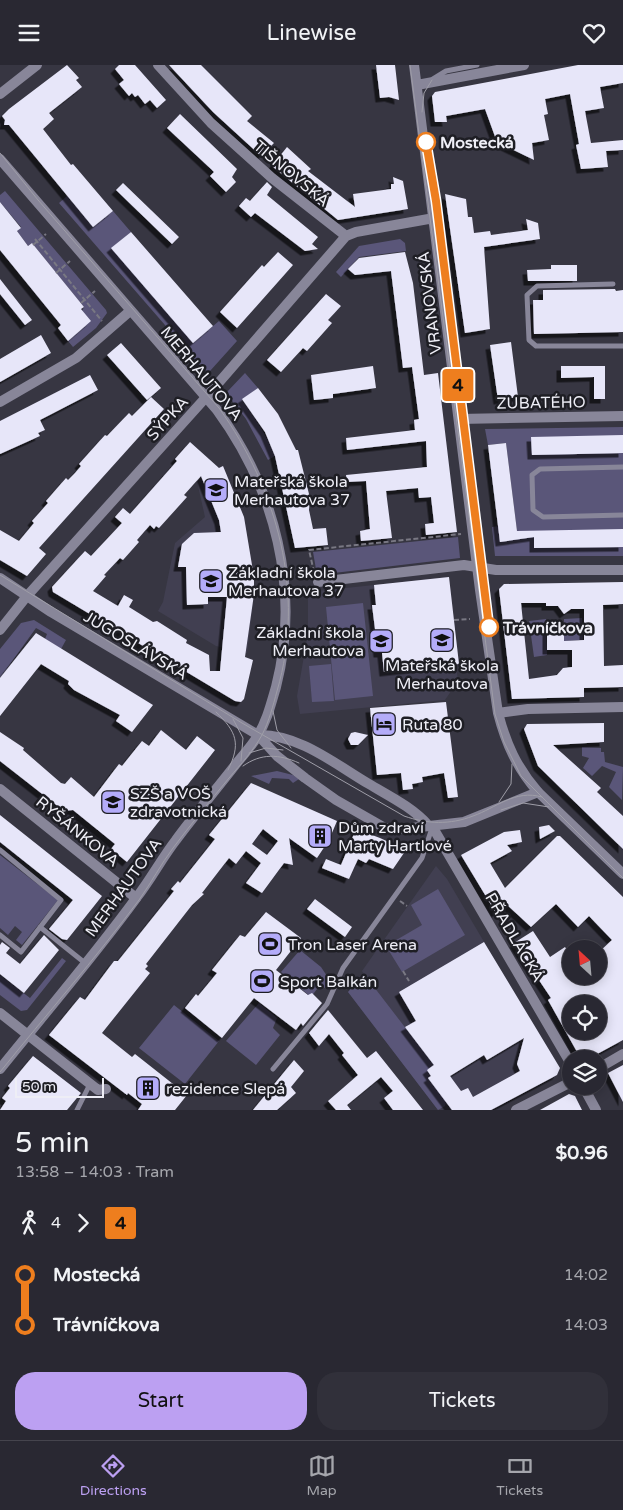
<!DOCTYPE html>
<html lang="en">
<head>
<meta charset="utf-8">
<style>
  :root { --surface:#292832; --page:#31303a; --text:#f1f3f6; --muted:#a5a6ac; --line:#45444d; --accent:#bca0f2 }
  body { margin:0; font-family:"Varela Round",sans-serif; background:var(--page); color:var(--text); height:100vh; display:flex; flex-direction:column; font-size:19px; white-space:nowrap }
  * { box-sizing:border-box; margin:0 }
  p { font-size:16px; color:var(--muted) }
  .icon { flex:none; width:28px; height:28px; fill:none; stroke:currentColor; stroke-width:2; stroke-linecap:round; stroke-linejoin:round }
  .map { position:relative; height:1045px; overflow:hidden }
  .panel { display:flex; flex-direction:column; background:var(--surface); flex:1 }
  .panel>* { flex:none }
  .badge { padding:0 10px; border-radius:4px; font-size:18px; line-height:32px }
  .needle { width:32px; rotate:334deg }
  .buttons { position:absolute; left:562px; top:875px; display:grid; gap:10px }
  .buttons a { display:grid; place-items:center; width:45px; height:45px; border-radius:50%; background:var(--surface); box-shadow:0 2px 12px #0003,0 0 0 1px var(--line); font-size:25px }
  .scale { position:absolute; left:15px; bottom:12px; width:89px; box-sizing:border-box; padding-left:5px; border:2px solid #eeeef6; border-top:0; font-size:14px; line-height:18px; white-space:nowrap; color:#eeeef6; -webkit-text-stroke:4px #1e1e24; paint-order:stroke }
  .map>.badge { position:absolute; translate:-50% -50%; box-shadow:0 0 0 2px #fff }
  .legs { display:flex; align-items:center; gap:8px; height:55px; padding:0 15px; font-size:16px }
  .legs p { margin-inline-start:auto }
  .headline { display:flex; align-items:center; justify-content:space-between; height:85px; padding:0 15px }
  h1 { font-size:28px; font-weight:600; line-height:38px }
  .primary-button { display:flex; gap:10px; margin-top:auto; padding:10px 15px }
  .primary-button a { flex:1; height:58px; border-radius:20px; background:var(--accent); color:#111; font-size:20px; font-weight:600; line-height:58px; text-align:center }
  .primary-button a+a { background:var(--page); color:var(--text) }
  ul { padding:0 15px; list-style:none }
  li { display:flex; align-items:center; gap:18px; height:50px; font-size:19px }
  li i { display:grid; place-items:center; width:8px; height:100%; margin:0 6px; background:currentColor }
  li i::after { content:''; width:12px; height:12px; margin:-6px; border:4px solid; border-radius:50%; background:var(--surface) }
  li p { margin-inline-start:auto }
  li:first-child i { background:linear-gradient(#0000 50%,currentColor 0) }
  li:last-child i { background:linear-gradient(currentColor 50%,#0000 0) }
  header { display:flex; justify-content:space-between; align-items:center; height:65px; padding:0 15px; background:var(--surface); font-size:22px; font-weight:600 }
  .tab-bar { display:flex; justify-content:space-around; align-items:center; height:70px; border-top:1px solid var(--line); background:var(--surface); font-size:14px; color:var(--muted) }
  .tab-bar a { display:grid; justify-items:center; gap:2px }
  .tab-bar .selected { color:var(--accent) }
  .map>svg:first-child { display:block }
</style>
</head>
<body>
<header><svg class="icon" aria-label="menu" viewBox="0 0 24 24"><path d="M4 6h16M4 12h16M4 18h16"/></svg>Linewise<svg class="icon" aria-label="heart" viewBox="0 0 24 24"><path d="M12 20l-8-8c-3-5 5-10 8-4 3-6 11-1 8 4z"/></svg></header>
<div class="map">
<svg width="623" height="1045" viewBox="0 0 623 1045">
  <defs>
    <filter id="shadow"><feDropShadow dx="-4.5" dy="4.5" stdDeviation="0" flood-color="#0009"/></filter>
  </defs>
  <rect width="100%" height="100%" fill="#373642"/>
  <!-- built -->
  <path fill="#413f51" d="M223,401L244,452L254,512V529L247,588L216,581L158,546L163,537L175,478L205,452L196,412Z
    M449,512L459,599L456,600L458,616L445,635L300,649L297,631L308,568V527Z
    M436,801L447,814L559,1004L555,1011L491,1045H438L348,927L364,909L362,906Z"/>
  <!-- green -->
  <path fill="#5a5679" d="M5,126L106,245L107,248L96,263L73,282L68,276L84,242L32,178L28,181L17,166L21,162L0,137V130Z
    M67,131L93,162L113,146L131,167L112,183L194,277L219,256L237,276L210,306L204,305L59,138Z
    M400,174L405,178L406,186L359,192L341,212L336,207L359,181Z
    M245,308L258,323L242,335C256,355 266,369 275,391L268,395L246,354L226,328Z
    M623,362V491H495L492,462L499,461L518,474L506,378L488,380L485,364Z
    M458,472L460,493L317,510L313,487Z
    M363,538L373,631L335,635L326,542Z
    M582,553L583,575L564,576V554Z
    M546,554L547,590L534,592L529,556Z
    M34,555L66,575L61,584L45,574L47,569L36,563L0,613V584L21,558Z
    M331,599L334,636L312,637L309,601Z
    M582,682L601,683V687H604L605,697L623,702L622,735L609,722L616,707L602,701L592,711L583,703L589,693L582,691Z
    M277,706L293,710L299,714L293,718L289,714L272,713L269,719L251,711Z
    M0,790L58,835L22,880L16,875L22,867L15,861L8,870L0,863Z
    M438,824L465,870L402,907L386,881L422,860L411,840Z
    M300,885L321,902L329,914L325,923L320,920L311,932L281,907Z
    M62,893L66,896L27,945L21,946L0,930V910L30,933Z
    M364,909L434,1000L428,1013L446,1036L445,1041L438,1045L348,927Z
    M259,938L277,953L273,963L280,970L256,1000L226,976Z
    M174,940L219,976L185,1019L139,983Z"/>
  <!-- building -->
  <path fill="#e7e6f9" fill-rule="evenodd" filter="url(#shadow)" d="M67,0L79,13L76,15L82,22L49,48L54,54L43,64L71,100L73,99L113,146L93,162L9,60H4L5,55L2,51L9,44Z
    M119,0H135L166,35L157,43L150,35L145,39L138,30L135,32L132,28L129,31L119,19L124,15L115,4Z
    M169,0H201L252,51L247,56L274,78L261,91L213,47Z
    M376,0H395L399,35L389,32L380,33Z
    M578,0H623V18L600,22L604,43L585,46L591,78L623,75V85L606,86L608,102L581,104L576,80L579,79L570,29L545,34L548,49L544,50L549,75L532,78L534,95L497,77L485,44L446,51L447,57H435L432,31L435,27Z
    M180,49L237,104L232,112L236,117L226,127L210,111L214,107L211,104L167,63Z
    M287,82L311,104L308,106L355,142L353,129L391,124V119H394L393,112L403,116L408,144L338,155L272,101Z
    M267,117L272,122L267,130L318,172L312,179L318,184L305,186L255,148L251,152L239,141L246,133L250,136Z
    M123,118L179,172L172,179L116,125Z
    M445,129L466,134L468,152H472L474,168L490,166L491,170L528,165L526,154L538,158L540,174L484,182L490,264L465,268Z
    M0,137L21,163L17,166L28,181L32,178L84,242L81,244L91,256L68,276L58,263L61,260L0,185Z
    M131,167L213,261L193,278L111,183Z
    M278,187L293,200L237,263L220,247L262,200L264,202Z
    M405,187L413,218L424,310L438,308L457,467L426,470L425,459L434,458L431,432L419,433L418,423L386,426L392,473L361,476L360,466L370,464L366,416L347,417L346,410L427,402L426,376L347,385L346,373L415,365L414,355L419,354L412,302L403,303L391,206L355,210L348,204L359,193Z
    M551,200H577V216H528L527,205L551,204Z
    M0,214L32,255L25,260L0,229Z
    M615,224L616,226L623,225V267L534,269L533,235H543V225Z
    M326,229L341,241L328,255L332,258L307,286L303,283L281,307L267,295Z
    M41,270L51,288L0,317V294Z
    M511,277L518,332L498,335L490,280Z
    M121,278L161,323L147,335L107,290Z
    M373,301L376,323L333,329V333L314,335L311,310Z
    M561,301H605V334H594V312L561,313Z
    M90,310L98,325L40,355L45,365L38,368L40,371L0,389V356Z
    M258,323L278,349L296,385H298L310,433L309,445L313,464L326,463L328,480L295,483L275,391L265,367L242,334Z
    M151,332L164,344L39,483L46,489L27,511L0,495V465L19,476L34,458L32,456L48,438L46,436L66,413L68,415L75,408L81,401L79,399L105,370L107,371L129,348L132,351Z
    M623,370V388L532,390L531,372Z
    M190,377L219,403L223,401L244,452L254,512V529L245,592L253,595L244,634L241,637L235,636L53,527L52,522L85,486L91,491L122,458L115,452L123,443L130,449L177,396L175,394ZM201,411L219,455L221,467L194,468L182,479L178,502H186L187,540L208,539V532H227L220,606H210L209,590L186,578L187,575L157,556L153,557L129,542L133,535L124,530L118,541L93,526L106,511L104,510L120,493L123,495L139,477L137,475L150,460L154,464L156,461L159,463L187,432L184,430Z
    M506,378L517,466L623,464V482L534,483V472L500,477L488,380Z
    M449,512L459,599L384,607L382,588H378L372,540H376L374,520Z
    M623,517V539L603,540L604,601L623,600V622L584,623V632L512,634L499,524L504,519ZM521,538H546V541H558L564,549L571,544H584V561L588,564H584V575L564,576V565H547V585H572V602L563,603L557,610L529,614Z
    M36,568L153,640L132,667L116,656L120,650L74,625L68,619L69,616L41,599L0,651V613Z
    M446,637L458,732L448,733L444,708L422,712L423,717L412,719L413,724L403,725L401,708L377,710L370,643Z
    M604,658V677L553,680L601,723L597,727L623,751V784L538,701L524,664L527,659Z
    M161,665L186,685L197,671L215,685L127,797L111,784L115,779L73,745L64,746L0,696V667L24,683L23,685L61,718L65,719L71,712L94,732L119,699L122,701L142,676L149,681Z
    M355,667L368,670L358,680H351L348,674L351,668Z
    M251,718L337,756L329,775L317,793L289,773L293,800L284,798L262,828L246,818L261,798L246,786L236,799L229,793L202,828L204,829L192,840L146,899L148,901L145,904L150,908L102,968L132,992L135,989L187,1030L175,1045H138L142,1039L128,1028L127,1030L49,970L80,932L85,935L114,896H118L174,826L171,824L178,816L180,818L215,774L209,770ZM263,764L278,776L267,790L252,779Z
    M0,750L102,831L67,875L62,874L49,864L73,835L0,777Z
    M549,760L555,766L540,774L539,762Z
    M356,764L380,773L406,785L393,804L369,794L366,798L358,794L349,814L322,803L326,794L341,800Z
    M520,765L522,777L507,780L512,786L490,798L505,823L557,771H560L623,832V975L588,994H581L548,935L551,933L514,878L533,866L550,892L565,882L571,891V911H599V887L612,875L589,851L578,862L556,839L531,862L506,839L496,848L461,790L504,767ZM571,939H599V966H571Z
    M315,834L352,862L345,872L307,844Z
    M266,847L301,873L276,905L308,930L312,928L322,938L303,961L301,958L296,965L254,933L222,973L185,943L196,929L198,931L217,908L212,905L240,870L245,872Z
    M44,870L59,885L24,928L0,909V880L2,877L10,883L6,888L20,899Z
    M484,877L560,1003L557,1010L491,1045H452L428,1013L431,1011L427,1005L434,1000L405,962L416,956L399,927ZM524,973L517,999L520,1006L473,1032L468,1023L461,1026L450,1011L484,990L487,995Z
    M328,945L367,993L376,986L423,1045H393L384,1033L393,1026L381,1012L347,1040L351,1045H336L328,1036L358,1010L342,990L344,988L329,969L319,981L309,968Z
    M33,991L81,1028L67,1045H0L6,1036L2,1033L10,1023L8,1021Z
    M294,995L304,1006L291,1022L296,1028L277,1045H253Z
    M623,1000V1037L608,1008Z
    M569,1029L575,1031L582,1045H540Z"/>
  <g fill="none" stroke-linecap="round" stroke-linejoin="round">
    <!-- path -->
    <path stroke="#797883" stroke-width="2" stroke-dasharray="5 2.5" stroke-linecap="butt" d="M35,174L102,256
      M33,180L46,169
      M56,208L70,196
      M81,238L95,226
      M314,507L309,485L461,469
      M454,555L470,554
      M400,836L407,841
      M403,906L409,916"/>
    <!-- service -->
    <path stroke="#888699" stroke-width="5" d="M433,14L446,6L477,0
      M613,219L537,221L527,230L529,275L536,281H623
      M623,402L540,404L532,410L533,445L543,452L623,450
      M0,785L61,835L21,887L0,870
      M40,862L85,898
      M273,1004L327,939L343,903L422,793L432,763
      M77,1045L90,1019"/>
    <!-- minor -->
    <path stroke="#888699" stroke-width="10" d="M158,0L211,58L272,113L346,171
      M414,0L480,525L498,648C506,679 517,703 538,727
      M417,20L524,0
      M0,29L37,0
      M0,337L76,293L130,246
      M459,354L623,351
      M0,513L51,547L258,670
      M318,517L464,500L496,505H623
      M0,565L27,531L208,330L346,171L356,167L434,153
      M498,648L528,644L623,642
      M0,724L136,833
      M432,761L571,999
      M0,948L98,1025L106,1024
      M599,1003L623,989
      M583,1021L596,1045
      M516,1045L571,1017"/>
    <!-- tertiary -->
    <path stroke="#888699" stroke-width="10" d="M0,94L217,345C275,424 301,525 276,622C271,639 267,656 257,672C251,682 243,690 236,699C216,725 195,749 176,775C162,793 151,814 137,832C94,891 46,947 0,1004
      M258,670L277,691L305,713L336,735L385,763L403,764L464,757L538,727L623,809
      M258,670C299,669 335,699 369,719C389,731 412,742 428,760"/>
    <!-- tram -->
    <path stroke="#9f9ea8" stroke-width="1" d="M410,0L495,649L504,677L521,711L623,813
      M422,47L424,28L432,15
      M0,88L38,135L219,343C277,424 306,528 277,626C273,641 269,656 262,670C253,686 241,699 229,713C210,736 191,759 173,783C161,799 151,818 139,835C95,894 46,950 0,1007
      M0,510L242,658L404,751C427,759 450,760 473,751C496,743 515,724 542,732
      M273,646L277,665L291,683
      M216,647C237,667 241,679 228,705
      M233,654L243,673L241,696
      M249,688L266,683L283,685
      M243,701C261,688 279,689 299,698
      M499,737L511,719L512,699
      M501,745L523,738L549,742"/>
  </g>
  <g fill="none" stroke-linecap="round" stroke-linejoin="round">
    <!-- line-1 casing -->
    <g stroke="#fff" stroke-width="11">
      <path id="line-1" d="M426,77L436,136L489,562"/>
    </g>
    <!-- line-1 -->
    <use href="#line-1" stroke="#ee7e1e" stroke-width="8"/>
  </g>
  <!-- icons -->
  <defs>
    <g id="school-square" transform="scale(1.25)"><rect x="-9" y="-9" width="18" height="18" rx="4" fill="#b4acf9" stroke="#1e1e24"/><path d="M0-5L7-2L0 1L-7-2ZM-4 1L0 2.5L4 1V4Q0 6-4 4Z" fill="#111"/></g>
    <g id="hotel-square" transform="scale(1.25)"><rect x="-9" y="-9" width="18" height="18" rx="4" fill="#b4acf9" stroke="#1e1e24"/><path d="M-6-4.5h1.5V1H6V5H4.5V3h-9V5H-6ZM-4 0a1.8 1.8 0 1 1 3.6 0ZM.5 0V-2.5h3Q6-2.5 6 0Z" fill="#111"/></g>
    <g id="university-square" transform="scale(1.25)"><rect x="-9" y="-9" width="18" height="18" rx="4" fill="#b4acf9" stroke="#1e1e24"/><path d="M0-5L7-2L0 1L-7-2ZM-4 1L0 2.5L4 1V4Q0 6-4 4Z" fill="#111"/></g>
    <g id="building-square" transform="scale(1.25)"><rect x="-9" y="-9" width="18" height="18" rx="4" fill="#b4acf9" stroke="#1e1e24"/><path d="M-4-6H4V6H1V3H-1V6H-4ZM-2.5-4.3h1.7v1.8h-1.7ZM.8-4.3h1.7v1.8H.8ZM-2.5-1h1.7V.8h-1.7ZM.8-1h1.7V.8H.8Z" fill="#111"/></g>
    <g id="stadium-square" transform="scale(1.25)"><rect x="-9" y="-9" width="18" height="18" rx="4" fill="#b4acf9" stroke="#1e1e24"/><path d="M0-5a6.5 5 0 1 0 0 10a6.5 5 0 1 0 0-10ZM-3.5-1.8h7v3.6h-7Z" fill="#111"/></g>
  </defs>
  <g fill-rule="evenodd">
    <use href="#school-square" x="216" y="425"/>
    <use href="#school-square" x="211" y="516"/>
    <use href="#school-square" x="442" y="575"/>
    <use href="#school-square" x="381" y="576"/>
    <use href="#hotel-square" x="384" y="659"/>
    <use href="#university-square" x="113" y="737"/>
    <use href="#building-square" x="320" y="771"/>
    <use href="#stadium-square" x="270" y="879"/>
    <use href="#stadium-square" x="262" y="916"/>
    <use href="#building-square" x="148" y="1023"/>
  </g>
  <!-- markers -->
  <g fill="#fff" stroke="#ee7e1e" stroke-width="2.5">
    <circle cx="426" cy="77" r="9"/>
    <circle cx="489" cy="562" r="9"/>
  </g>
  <g text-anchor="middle" stroke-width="5" stroke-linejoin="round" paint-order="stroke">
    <!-- stop labels -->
    <g font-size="16" font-weight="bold" fill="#eeeef6" stroke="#1e1e24" text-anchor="start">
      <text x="440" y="83">Mostecká</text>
      <text x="503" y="568">Trávníčkova</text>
    </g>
    <!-- street labels -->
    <g font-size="16" fill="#eeeef6" stroke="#1e1e24">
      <text transform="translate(292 108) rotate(40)" y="6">TIŠNOVSKÁ</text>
      <text transform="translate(429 238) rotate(-97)" y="6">VRANOVSKÁ</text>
      <text transform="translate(202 308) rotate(50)" y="6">MERHAUTOVA</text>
      <text transform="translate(541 337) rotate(-1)" y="6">ZUBATÉHO</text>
      <text transform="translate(167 353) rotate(-48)" y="6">SÝPKA</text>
      <text transform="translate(136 580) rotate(31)" y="6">JUGOSLÁVSKÁ</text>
      <text transform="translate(78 766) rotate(39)" y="6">RYŠÁNKOVA</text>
      <text transform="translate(123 822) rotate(-54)" y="6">MERHAUTOVA</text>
      <text transform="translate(515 872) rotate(60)" y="6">PŘADLÁCKÁ</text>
    </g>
    <!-- poi labels -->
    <g font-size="16" fill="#eeeef6" stroke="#1e1e24" text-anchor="start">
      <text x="234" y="422">Mateřská škola<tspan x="234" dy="18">Merhautova 37</tspan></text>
      <text x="228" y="513">Základní škola<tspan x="228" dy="18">Merhautova 37</tspan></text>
      <text x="364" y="573" text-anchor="end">Základní škola<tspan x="364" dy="18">Merhautova</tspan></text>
      <text x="442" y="606" text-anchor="middle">Mateřská škola<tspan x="442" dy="18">Merhautova</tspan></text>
      <text x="402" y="665">Ruta 80</text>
      <text x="130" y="734">SZŠ a VOŠ<tspan x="130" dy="18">zdravotnická</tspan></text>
      <text x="338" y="768">Dům zdraví<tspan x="338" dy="18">Marty Hartlové</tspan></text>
      <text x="288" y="885">Tron Laser Arena</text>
      <text x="280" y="922">Sport Balkán</text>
      <text x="166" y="1029">rezidence Slepá</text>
    </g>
  </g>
</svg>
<div class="buttons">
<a><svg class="needle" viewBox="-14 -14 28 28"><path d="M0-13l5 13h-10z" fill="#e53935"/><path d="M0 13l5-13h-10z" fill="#a5a6ac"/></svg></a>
<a><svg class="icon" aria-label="locate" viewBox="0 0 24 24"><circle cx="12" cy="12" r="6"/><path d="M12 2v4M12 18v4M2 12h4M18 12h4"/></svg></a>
<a><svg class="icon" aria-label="layers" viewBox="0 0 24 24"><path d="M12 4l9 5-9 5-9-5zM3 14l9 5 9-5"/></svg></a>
</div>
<div class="scale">50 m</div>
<b class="badge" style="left:458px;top:320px;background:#ee7e1e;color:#111">4</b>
</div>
<section class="panel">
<div class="headline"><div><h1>5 min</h1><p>13:58 – 14:03 · Tram</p></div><b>$0.96</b></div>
<div class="legs"><svg class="icon" aria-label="walk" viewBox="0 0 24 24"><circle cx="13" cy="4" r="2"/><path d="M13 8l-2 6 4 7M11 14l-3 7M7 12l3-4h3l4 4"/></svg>4<svg class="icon" aria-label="forward" viewBox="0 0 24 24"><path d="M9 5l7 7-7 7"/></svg><b class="badge" style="background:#ee7e1e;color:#111">4</b></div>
<ul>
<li><i style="color:#ee7e1e"></i><b>Mostecká</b><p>14:02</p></li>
<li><i style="color:#ee7e1e"></i><b>Trávníčkova</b><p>14:03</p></li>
</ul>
<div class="primary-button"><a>Start</a><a>Tickets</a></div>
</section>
<nav class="tab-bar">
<a class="selected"><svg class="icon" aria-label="directions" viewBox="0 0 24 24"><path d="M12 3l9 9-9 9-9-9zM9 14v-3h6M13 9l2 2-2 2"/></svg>Directions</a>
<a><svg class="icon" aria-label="map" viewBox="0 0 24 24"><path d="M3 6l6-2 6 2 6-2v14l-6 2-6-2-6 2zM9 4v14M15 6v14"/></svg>Map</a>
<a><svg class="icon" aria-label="tickets" viewBox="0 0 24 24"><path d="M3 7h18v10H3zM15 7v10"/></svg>Tickets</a>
</nav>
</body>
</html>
